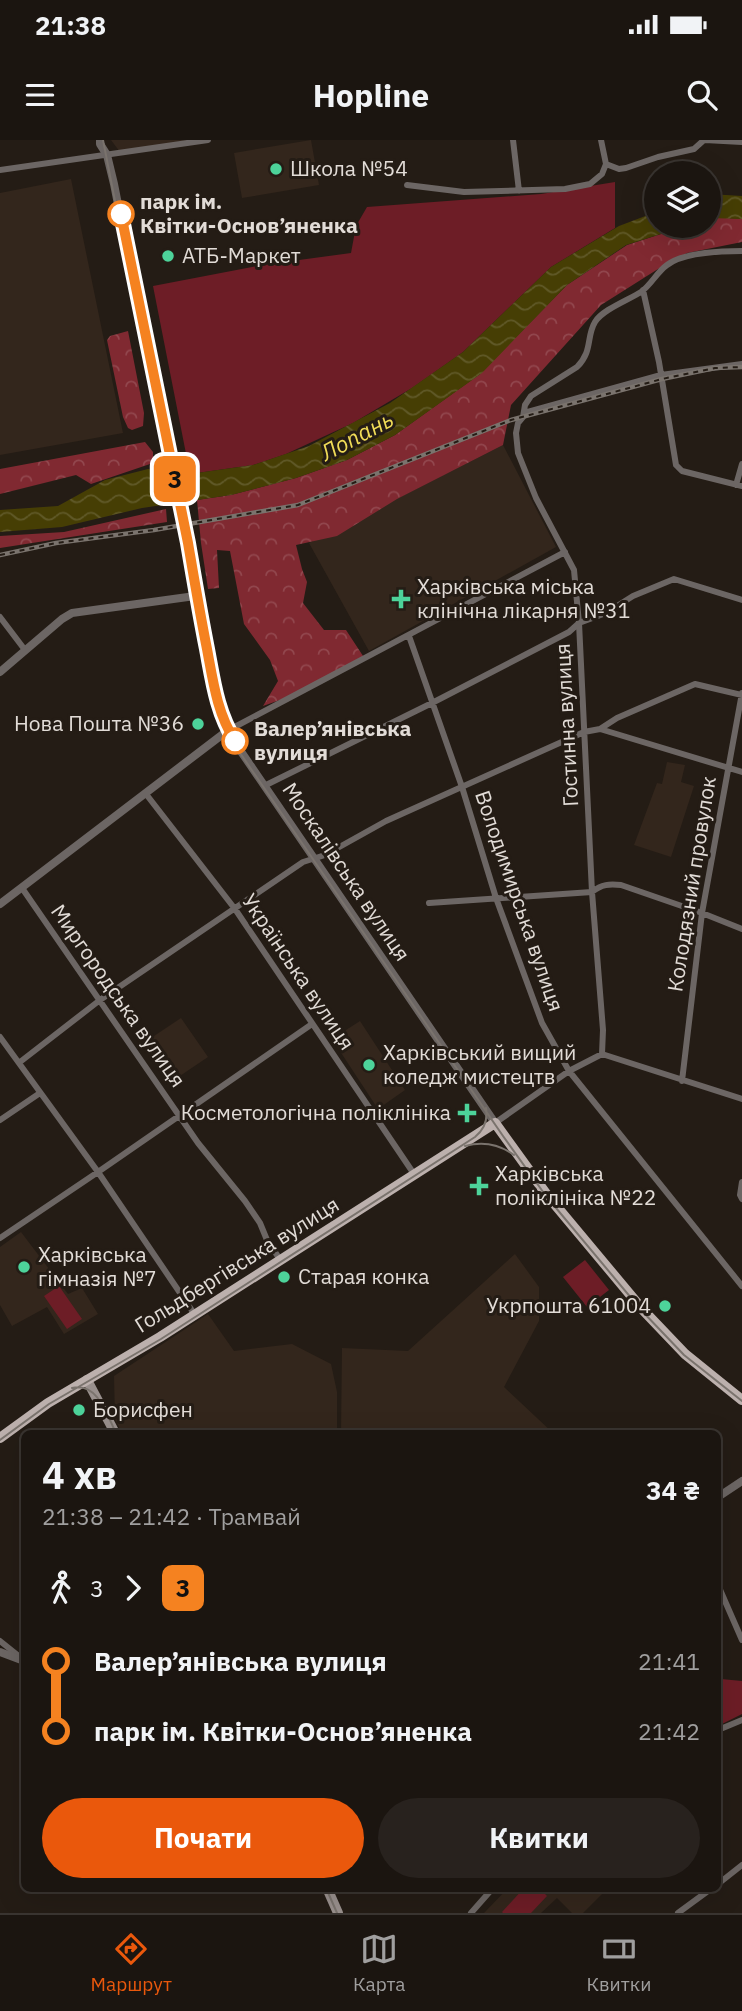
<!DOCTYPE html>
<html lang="uk">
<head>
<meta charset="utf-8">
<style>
  :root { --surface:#1b1510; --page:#28221e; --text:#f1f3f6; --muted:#a09f9f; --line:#393430; --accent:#ea580c }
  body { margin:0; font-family:"IBM Plex Sans",sans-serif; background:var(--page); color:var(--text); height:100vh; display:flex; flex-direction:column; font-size:26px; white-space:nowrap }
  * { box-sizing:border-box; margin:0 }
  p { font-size:23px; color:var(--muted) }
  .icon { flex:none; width:38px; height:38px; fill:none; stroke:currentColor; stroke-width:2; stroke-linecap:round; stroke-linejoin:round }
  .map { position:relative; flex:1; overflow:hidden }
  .details { position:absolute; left:21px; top:1290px; width:700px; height:462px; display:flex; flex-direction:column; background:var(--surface); border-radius:10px; box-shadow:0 7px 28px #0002,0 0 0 2px var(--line) }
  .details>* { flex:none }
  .badge { padding:0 14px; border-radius:10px; font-size:24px; line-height:46px }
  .controls { position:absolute; left:644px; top:21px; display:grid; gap:14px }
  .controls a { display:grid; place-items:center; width:77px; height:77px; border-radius:50%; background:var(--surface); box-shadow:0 7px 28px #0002,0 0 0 2px var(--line); font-size:35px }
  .map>.badge { position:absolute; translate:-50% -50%; box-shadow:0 0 0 4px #fff }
  .legs { display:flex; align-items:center; gap:10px; height:77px; padding:0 21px; font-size:23px }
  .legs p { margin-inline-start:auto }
  .head { display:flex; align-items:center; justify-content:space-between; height:119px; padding:0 21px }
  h1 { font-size:38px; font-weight:800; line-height:52px }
  .action { display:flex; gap:14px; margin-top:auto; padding:14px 21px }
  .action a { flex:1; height:80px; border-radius:42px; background:var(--accent); color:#fff; font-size:28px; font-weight:800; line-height:80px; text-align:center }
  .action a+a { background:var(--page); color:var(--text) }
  ul { padding:0 21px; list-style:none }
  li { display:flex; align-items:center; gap:24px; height:70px; font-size:26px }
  li i { display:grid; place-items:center; width:10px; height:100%; margin:0 9px; background:currentColor }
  li i::after { content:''; width:18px; height:18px; margin:-9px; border:5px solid; border-radius:50%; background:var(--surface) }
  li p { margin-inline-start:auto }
  li:first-child i { background:linear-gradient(#0000 50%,currentColor 0) }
  li:last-child i { background:linear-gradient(currentColor 50%,#0000 0) }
  .status { display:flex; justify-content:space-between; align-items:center; height:49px; padding:0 35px; background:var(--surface); direction:ltr }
  .status svg { height:19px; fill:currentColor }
  header { display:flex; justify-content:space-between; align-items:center; height:91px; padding:0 21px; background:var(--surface); font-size:32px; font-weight:800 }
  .menu { display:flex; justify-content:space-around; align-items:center; height:98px; border-top:2px solid var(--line); background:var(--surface); font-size:19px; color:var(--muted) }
  .menu a { display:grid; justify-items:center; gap:4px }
  .menu .selected { color:var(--accent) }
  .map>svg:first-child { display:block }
</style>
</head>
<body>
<div class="status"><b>21:38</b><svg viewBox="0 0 49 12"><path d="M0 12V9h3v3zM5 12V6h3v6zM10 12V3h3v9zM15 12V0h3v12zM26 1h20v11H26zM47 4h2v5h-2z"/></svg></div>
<header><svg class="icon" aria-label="menu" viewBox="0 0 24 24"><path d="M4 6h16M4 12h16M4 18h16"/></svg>Hopline<svg class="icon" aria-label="search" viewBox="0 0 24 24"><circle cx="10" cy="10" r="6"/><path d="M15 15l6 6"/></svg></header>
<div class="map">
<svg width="742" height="1773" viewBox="0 0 742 1773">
  <defs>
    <pattern id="forest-crowns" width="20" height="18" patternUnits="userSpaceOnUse" patternTransform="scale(1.75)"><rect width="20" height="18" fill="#802931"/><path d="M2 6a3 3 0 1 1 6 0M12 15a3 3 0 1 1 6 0" fill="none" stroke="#92474e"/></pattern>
    <pattern id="water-waves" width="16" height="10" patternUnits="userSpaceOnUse" patternTransform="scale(1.75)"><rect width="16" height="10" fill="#463e04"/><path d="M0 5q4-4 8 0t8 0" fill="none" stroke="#605928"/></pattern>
  </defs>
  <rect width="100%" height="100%" fill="#241c15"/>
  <!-- built -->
  <path fill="#33261c" d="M111,0H189L120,12Z
    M311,0L319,45L242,58L234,13Z
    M71,39L123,293L0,315V53Z
    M503,305L556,407L369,511L309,403Z
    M667,622L685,625L681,642L694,646L671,717L634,705L657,643L662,644Z
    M181,878L208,917L168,944L142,904Z
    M360,881L405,950L378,969L332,899Z
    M21,1092L68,1154L82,1148L98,1174L64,1194L47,1167L12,1186L0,1165V1107Z
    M515,1114L539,1147V1181L504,1247L553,1293H341L342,1208L408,1211Z
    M208,1174L234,1211L292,1204L331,1224L337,1252V1293H122L115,1279L114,1236Z
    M508,1748H608L583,1773H572L557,1758L541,1773H484Z"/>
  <!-- forest -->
  <path fill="url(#forest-crowns)" d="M712,77L742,79V102L687,113L658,129L601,165L511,265L503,305L397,359L337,396L296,405L302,429L307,442L303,463L324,490H346L365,519L294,555L263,566L278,541L270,520L244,484L230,411L217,410L219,448L208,449L201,403L197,360L231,355L296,338L347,320L395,295L480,234L567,145L627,105L686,86H709V78Z
    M128,191L144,273L143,286L132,290L128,288L123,277L107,200L110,196Z
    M145,302L153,312V323L91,344L76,335L0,354V329Z
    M166,369L167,382L0,408V396L64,392Z"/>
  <!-- green -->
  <path fill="#6d1d26" d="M615,42V88L551,127L463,212L412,248L353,283L286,314L253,325L190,334L153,146L262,125L351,113L356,86L367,67L541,54Z
    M585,1120L609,1150L587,1167L563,1137Z
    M59,1146L82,1179L67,1189L44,1156Z
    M718,1534L721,1539L742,1541V1574L718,1586Z
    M524,1748H539L547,1756L531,1773H503L502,1772Z"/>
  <!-- water -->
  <path fill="url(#water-waves)" d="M709,54L742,56V79L709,78Z
    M656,72V86H686L626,105L567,145L482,233L395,295L347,320L296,338L231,355L142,368L62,387L0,392V370L58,366L105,340L148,329L190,334L253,325L309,306L390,263L463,212L551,127L619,86Z"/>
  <!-- pier -->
  <path fill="#241c15" d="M161,327L183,329L191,364L170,367Z"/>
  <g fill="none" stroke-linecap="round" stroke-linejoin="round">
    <!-- minor -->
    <path stroke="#6c6664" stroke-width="6" d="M513,0L519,51
      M601,0L606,24
      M705,0L742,2
      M0,30L208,0
      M407,45L464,52L565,49L590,44L602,34L606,24L619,29L626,28L658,17L694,9L704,0
      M643,150L659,222L676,325L682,331L742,346
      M524,273L661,235L742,224
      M736,345L742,324
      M0,477L25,510
      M409,496L462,647L496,758L542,883L569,931L742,1146
      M600,589L617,578L695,544L742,555
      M227,591L565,412
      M264,646L432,563L569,492L579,483L606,473L633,456L674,439L742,460
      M146,654L235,769L414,1034
      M22,748L198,1003L245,1061L260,1083L267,1100L281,1121
      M429,763L592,752C602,744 609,744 621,745L702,773L742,789
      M0,897L98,1032L195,1175
      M602,914L603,890L592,752L579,483L574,430L536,358L518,313L516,293L518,283L523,277L525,265L531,256L577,227C593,211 586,197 595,182C602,170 628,160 641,152C651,145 657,132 667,125C684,112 722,111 742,111
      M20,922L100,860L303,722L325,715L386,681L584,592L600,589L742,632
      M682,941L702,773L742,553
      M0,980L40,953
      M495,983L569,931L602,914L742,959
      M742,1042L740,1055L742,1059
      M0,1098L98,1032L312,884
      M718,1445L742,1500
      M0,1501L20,1517
      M718,1590L742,1580
      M718,1744L742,1725
      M471,1773L493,1748
      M678,1773L712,1748"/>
    <!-- tertiary -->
    <path stroke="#6c6664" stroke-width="8" d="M100,0V4L107,15L114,44L163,293
      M186,403L216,564L227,591L495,983
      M0,532L62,479L72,473L195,456
      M0,764L227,591
      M718,1357L742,1341
      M0,1512L24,1521"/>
    <!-- secondary -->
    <path stroke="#99908d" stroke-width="10" d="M87,1240L115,1293
      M327,1748L338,1773"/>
    <!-- primary -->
    <path stroke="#bcb0ad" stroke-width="10" d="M0,1298L48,1263L160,1197L495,983L547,1055L643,1170L685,1214L742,1260"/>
    <!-- tram -->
    <path stroke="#7a736d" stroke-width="2" d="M103,0L213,559L225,591L503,996L546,1056L642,1171L684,1215L742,1261
      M465,1006C483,1001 499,1004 514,1015
      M72,1248C98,1242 107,1275 116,1293
      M0,1300L49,1264L161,1199L475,997C485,989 488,980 486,968
      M326,1748L337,1773"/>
    <!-- rail casing -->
    <g stroke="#7a736d" stroke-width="4.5">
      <path id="rail" d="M0,415L56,403L154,390L298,365L511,280L662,239L715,228L742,227"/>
    </g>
    <!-- rail -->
    <use href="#rail" stroke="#241c15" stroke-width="2" stroke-dasharray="5" stroke-linecap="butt"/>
    <!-- tertiary-bridge -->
    <path stroke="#6c6664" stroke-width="8" d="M163,293L186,403"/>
  </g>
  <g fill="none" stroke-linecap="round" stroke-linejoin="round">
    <!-- line-1 casing -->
    <g stroke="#fff" stroke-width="16">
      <path id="line-1" d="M121,74L188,403C194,438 200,474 207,509C213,541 217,573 235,601"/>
    </g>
    <!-- line-1 -->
    <use href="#line-1" stroke="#f58220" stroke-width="10"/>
  </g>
  <!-- markers -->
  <g fill="#4dd39a" stroke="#241c15" stroke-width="2.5">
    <circle cx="276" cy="29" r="7"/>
    <circle cx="168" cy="116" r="7"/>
    <path d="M397.5 448.5h7v7h7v7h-7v7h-7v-7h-7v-7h7z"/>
    <circle cx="198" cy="584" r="7"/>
    <circle cx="369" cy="925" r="7"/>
    <path d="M463.5 962.5h7v7h7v7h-7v7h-7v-7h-7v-7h7z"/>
    <path d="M475.5 1035.5h7v7h7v7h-7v7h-7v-7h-7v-7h7z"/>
    <circle cx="24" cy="1127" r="7"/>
    <circle cx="284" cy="1137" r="7"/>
    <circle cx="665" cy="1166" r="7"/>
    <circle cx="79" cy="1270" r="7"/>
  </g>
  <g fill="#fff" stroke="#f58220" stroke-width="3.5">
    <circle cx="121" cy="74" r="12"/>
    <circle cx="235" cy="601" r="12"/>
  </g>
  <g text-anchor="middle" stroke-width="6" stroke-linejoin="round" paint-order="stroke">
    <!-- poi labels -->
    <g font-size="21" fill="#e2dcd7" stroke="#241c15" text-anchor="start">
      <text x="290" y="36">Школа №54</text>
      <text x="182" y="123">АТБ-Маркет</text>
      <text x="417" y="454">Харківська міська<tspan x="417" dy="24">клінічна лікарня №31</tspan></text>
      <text x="184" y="591" text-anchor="end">Нова Пошта №36</text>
      <text x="383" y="920">Харківський вищий<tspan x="383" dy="24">коледж мистецтв</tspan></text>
      <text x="451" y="980" text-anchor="end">Косметологічна поліклініка</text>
      <text x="495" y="1041">Харківська<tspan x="495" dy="24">поліклініка №22</tspan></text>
      <text x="38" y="1122">Харківська<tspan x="38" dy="24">гімназія №7</tspan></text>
      <text x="298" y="1144">Старая конка</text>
      <text x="651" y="1173" text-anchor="end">Укрпошта 61004</text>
      <text x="93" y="1277">Борисфен</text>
    </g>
    <!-- stop labels -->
    <g font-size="21" font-weight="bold" fill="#e2dcd7" stroke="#241c15" text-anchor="start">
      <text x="140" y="69">парк ім.<tspan x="140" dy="24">Квітки-Основ’яненка</tspan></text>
      <text x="254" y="596">Валер’янівська<tspan x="254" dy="24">вулиця</tspan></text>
    </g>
    <!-- street labels -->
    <g font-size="21" fill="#e2dcd7" stroke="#241c15">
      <text transform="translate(567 585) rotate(-93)" y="7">Гостинна вулиця</text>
      <text transform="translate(346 732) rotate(56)" y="7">Москалівська вулиця</text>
      <text transform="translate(692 744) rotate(-81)" y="7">Колодязний провулок</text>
      <text transform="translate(519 761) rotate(71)" y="7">Володимирська вулиця</text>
      <text transform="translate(298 832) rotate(56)" y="7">Українська вулиця</text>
      <text transform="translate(118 856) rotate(55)" y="7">Миргородська вулиця</text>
      <text transform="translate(237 1125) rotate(-32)" y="7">Гольдбергівська вулиця</text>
    </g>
    <!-- water labels -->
    <g font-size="23" font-style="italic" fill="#f0db57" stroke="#241c15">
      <text transform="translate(357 296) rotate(-28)" y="8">Лопань</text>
    </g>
  </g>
</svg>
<div class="controls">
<a><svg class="icon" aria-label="layers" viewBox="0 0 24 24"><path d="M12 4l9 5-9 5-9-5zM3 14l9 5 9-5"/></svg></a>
</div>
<b class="badge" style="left:175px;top:339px;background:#f58220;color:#111">3</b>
<section class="details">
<div class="head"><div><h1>4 хв</h1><p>21:38 – 21:42 · Трамвай</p></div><b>34 ₴</b></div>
<div class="legs"><svg class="icon" aria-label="walk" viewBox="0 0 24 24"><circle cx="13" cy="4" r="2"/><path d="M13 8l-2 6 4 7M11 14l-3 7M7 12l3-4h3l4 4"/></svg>3<svg class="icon" aria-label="forward" viewBox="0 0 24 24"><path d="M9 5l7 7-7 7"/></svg><b class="badge" style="background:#f58220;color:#111">3</b></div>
<ul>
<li><i style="color:#f58220"></i><b>Валер’янівська вулиця</b><p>21:41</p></li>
<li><i style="color:#f58220"></i><b>парк ім. Квітки-Основ’яненка</b><p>21:42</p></li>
</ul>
<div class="action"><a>Почати</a><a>Квитки</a></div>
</section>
</div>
<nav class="menu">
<a class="selected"><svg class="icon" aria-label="directions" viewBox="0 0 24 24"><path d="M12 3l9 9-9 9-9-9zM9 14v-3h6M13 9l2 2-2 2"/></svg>Маршрут</a>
<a><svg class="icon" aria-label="map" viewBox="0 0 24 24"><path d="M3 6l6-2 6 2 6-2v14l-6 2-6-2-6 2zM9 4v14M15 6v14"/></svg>Карта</a>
<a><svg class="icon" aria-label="tickets" viewBox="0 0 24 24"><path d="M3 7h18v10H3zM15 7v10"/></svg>Квитки</a>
</nav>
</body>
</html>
